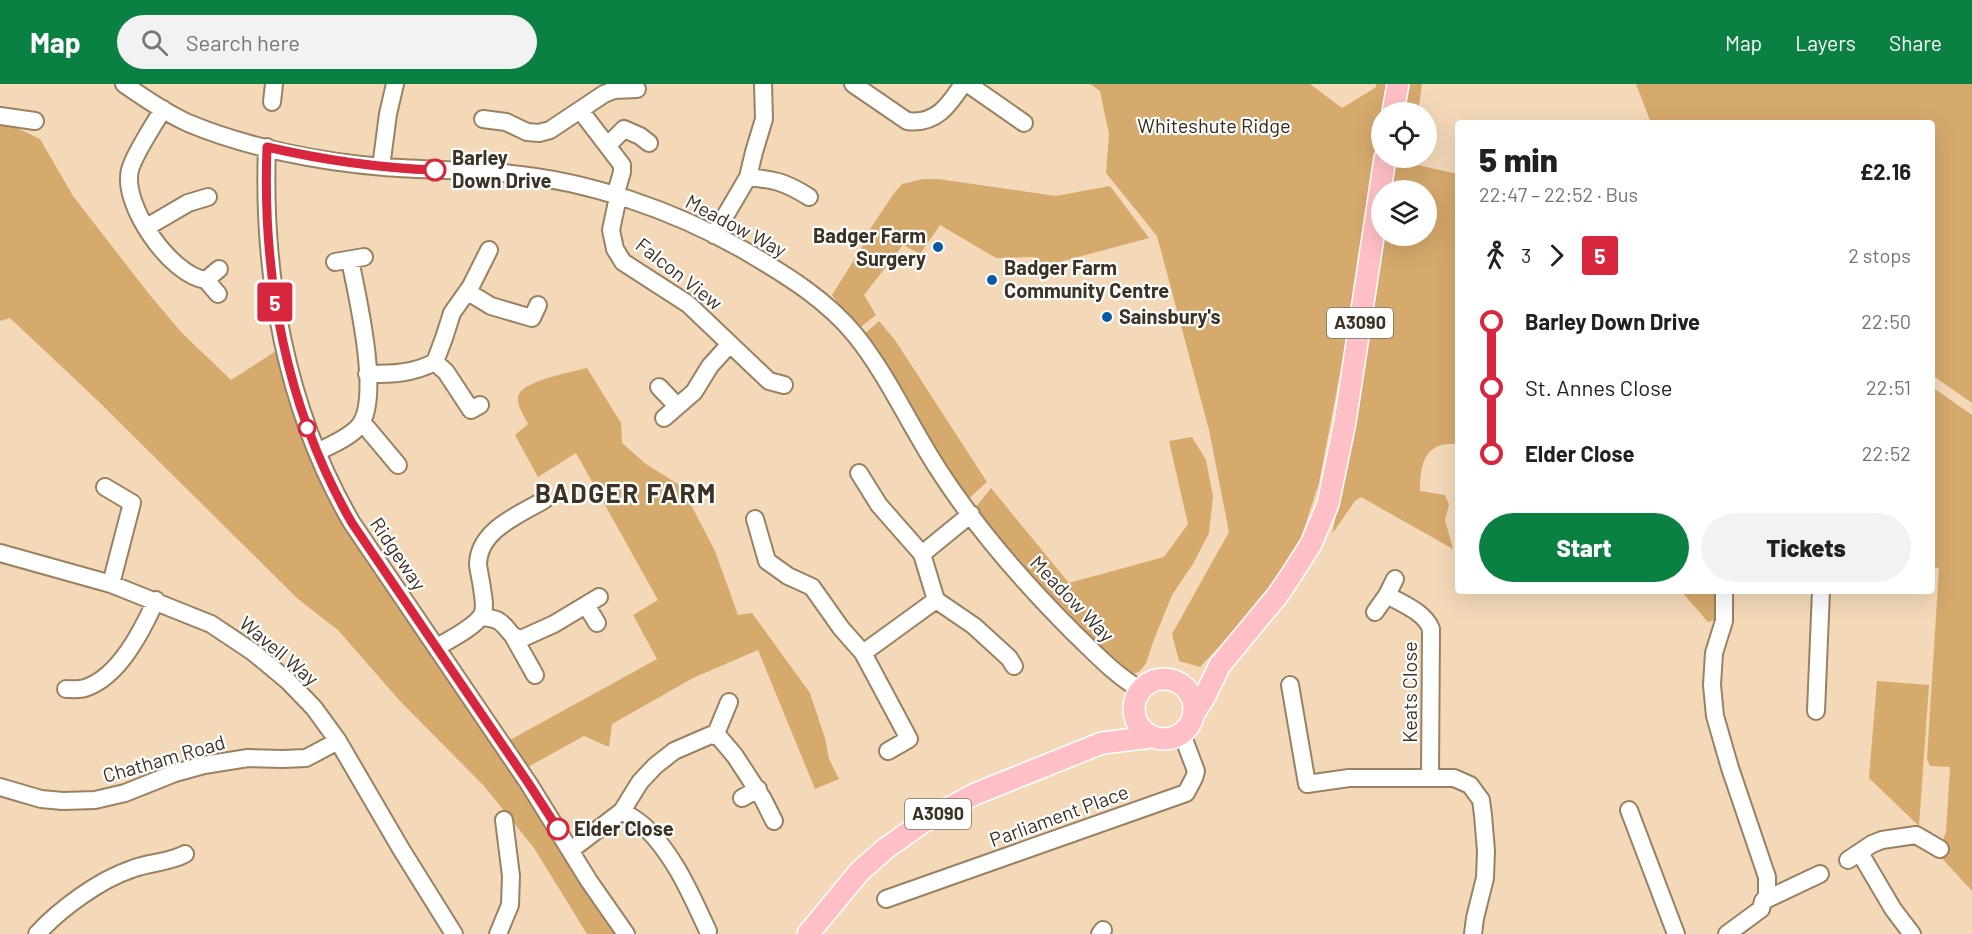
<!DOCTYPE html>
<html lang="en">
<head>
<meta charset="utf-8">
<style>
  :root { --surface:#fff; --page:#f2f2f2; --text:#202124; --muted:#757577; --accent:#0b8043 }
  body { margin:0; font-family:Barlow,sans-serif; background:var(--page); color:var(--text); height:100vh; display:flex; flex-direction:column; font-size:22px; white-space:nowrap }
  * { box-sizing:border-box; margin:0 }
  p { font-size:20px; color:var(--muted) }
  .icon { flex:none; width:33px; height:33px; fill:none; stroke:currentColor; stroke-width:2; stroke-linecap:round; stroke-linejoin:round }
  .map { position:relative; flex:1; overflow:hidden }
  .details { position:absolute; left:1455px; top:36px; width:480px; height:474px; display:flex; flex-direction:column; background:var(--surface); border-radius:6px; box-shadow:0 6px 24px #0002 }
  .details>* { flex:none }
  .badge { padding:0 12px; border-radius:4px; font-size:21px; line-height:39px }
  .buttons { position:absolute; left:1371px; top:18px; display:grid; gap:12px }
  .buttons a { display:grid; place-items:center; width:66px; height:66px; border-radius:50%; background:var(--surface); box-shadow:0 6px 24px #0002; font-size:30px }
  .map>.badge { position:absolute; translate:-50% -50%; box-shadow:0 0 0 3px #fff }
  .legs { display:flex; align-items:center; gap:9px; height:66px; padding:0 24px; font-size:20px }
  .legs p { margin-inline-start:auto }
  .head { display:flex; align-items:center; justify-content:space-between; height:102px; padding:0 24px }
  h1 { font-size:33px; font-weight:800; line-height:45px }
  .button { display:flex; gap:12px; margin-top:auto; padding:12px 24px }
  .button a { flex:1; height:69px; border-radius:36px; background:var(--accent); color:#fff; font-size:24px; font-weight:800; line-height:69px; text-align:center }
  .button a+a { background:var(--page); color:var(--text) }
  ul { padding:0 24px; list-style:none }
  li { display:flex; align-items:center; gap:21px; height:66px; font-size:22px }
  li i { display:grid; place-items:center; width:9px; height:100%; margin:0 8px; background:currentColor }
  li i::after { content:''; width:15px; height:15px; margin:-8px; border:4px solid; border-radius:50%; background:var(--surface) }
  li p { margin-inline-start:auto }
  li:first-child i { background:linear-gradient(#0000 50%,currentColor 0) }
  li:last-child i { background:linear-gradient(currentColor 50%,#0000 0) }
  header { display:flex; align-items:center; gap:36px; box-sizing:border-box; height:84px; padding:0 30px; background:var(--accent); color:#fff }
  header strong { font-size:28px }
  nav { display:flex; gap:33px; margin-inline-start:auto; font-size:21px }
  .search { width:420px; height:54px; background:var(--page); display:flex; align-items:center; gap:15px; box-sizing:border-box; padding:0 21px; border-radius:33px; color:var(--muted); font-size:22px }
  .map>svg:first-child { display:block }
</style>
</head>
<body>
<header>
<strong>Map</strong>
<div class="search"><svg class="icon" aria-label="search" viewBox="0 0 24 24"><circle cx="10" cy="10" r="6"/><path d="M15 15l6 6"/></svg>Search here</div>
<nav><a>Map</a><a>Layers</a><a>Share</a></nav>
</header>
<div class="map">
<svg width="1972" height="850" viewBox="0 0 1972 850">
  <rect width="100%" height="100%" fill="#f3d9b8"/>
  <!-- green -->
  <path fill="#d6a96d" d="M1090,0H1310L1342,24L1375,4L1377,0H1389L1385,28H1382L1381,46L1350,238L1319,399L1300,457L1257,523L1200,583L1179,577L1172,550L1229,448L1209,346L1157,152L1106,89L1109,50L1100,7Z
    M1405,0H1422L1418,28H1400Z
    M1636,0H1972V319L1932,291V39H1651Z
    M0,36L40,55L73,112L149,210L182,249L231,296L276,267L287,314L305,363L329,411L619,850H587L534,764L484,702L400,617L338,546L298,515L97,316L10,234L0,237Z
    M1393,74H1413V80L1458,90V360C1425,357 1420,379 1420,407L1445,411L1449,421L1445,436L1453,465L1361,413L1355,417L1332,450L1350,368L1382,152H1426V106H1387Z
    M923,95H938L1056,112L1110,102L1149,154L1026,187L1034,173L996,174L940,141L920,170L903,161L864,211L876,231L857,246L832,211L862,163L870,145L895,108L902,100Z
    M879,237L895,256L987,398L966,417L862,252Z
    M587,284L621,339L622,359L646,380L681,402L715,467L738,531L752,529L810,609L825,654L829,675L839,695L815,705L758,566L693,594L612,640L609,663L584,652L526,684L510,656L657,575L633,531L658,516L576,369L538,393L515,351L528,340C524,332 517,322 518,313C520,297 573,288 587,284Z
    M1932,303L1972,331V807L1938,770L1946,748L1950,683L1930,682L1927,675L1939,484L1932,483Z
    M1192,353L1206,376L1213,412L1209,449L1193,480L1172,511L1153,558L1146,579L1140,587L1132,591L1106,576L989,446L976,423L991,404L1069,499L1164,473L1188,440L1169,357Z
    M1681,507H1720L1718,535L1708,538Z
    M1877,597L1929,601L1919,742L1869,694Z"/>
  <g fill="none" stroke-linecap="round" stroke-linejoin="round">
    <!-- minor casing -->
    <g stroke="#998263" stroke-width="20">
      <path id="minor" d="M124,0C144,14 166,29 188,39C248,64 320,78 384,83C424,86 464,86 503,89C587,96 674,126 747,168C786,191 827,216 856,252C888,292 910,342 938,385C976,444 1025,500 1074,549C1096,570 1115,591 1141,606
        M853,0L907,37C936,41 949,21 963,0
        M968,0L1024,39
        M272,18L274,0
        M163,25C154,41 134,70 130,86C121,120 171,192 206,196L219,185
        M580,26L622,81V88L615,112
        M0,32L35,37
        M483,35L506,38L527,48L539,49L550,46L604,10L614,6L637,5
        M608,61L624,45L640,52L649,59
        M267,63C262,193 286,326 352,439L529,700L589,797L626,850
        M381,83L388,30L395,0
        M748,93C776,96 785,98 809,113
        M618,113L611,146L615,165L623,178L688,220L769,297L784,301
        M147,143L188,119L208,113
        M714,151L748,93L754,68L764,35L763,0
        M335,178L364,173
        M206,196L218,210
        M468,208L491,222L532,234L538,221
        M435,278L446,288L471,326L480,321
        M367,290C392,290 412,290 435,278L444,254L452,229L471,202L489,166
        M659,303L677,322
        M664,334L694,308L710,282L729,261
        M360,342L367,344L398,381
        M317,368C330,362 352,352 360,341C381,312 357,211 350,176
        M859,389L879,421L922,470L936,516L974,542L1009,574L1014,582
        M105,403L132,419L111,500
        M755,435L767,477L788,492L812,503L841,544L863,569L909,655L888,667
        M0,469L111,500L211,540L253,568L288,597L314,624L338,657L401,765L454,850
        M922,470L971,430
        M1724,507V537L1714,569L1712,601L1715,632L1730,684L1767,793V813L1763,817
        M1387,511C1401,519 1425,528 1431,545L1430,693
        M586,521L597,539
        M1375,528L1387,511L1395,495
        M482,533C488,534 495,534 500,538C509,544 511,556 523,554L554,540L599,513
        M513,552L535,591
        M437,563C449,556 475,543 482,531C486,523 483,513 482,504C481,497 479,488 478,481C478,446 519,431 544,416
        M863,569L936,516
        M1290,601L1307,700L1349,694H1454L1470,701L1481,716L1483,731L1486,767L1485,794L1475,834L1473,850
        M66,605C72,605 79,606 85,604C119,593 142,547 156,516
        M1816,627L1821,507
        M715,652L729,618
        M0,703L41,715L63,717L95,716L125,709L175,689L204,681L248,674L283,675L306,674L338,657
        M742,714L758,705
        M1629,726L1676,850
        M622,727C630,732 639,737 645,743C675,772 691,811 708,847
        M571,766L622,727L640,698L655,682L674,667L711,651L719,653L735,672L763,715L774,737
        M1860,769L1893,825L1912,850
        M1848,776L1872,760L1882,756L1916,751L1940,765
        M886,815L1186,709L1194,694L1196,687L1182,650
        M37,850C60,825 99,796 132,785C150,778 168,779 185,770
        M498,850L510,821L511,792L504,736
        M1100,850L1103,846
        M1727,850L1761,825L1763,817L1820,790"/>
    </g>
    <!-- major casing -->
    <g stroke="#fff" stroke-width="24">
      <path id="major" d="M1393,28L1398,0
        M1134 625a30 30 0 1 1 60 0a30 30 0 1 1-60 0Z
        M1195,628L1205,612L1220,581L1277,512L1292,490L1311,460L1328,420L1345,338L1385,74
        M808,850L860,787L885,765L923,738L975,710L1102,659L1152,653"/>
    </g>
    <!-- minor -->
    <use href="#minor" stroke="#fff" stroke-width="16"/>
    <!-- major -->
    <use href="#major" stroke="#fec0c6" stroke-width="21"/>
  </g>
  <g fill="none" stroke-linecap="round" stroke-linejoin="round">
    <!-- line-1 casing -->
    <g stroke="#fff" stroke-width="14">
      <path id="line-1" d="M435,86C378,84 323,76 267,63C262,194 286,325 352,439L529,700L558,745"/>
    </g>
    <!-- line-1 -->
    <use href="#line-1" stroke="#d7263d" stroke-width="9"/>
  </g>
  <!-- markers -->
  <g fill="#fff" stroke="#d7263d" stroke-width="3">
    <circle cx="435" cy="86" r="10"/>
    <circle cx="307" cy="344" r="8"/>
    <circle cx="558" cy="745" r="10"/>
  </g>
  <g fill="#0959a8" stroke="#fff" stroke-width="2">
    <circle cx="938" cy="163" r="6"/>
    <circle cx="992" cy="196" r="6"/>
    <circle cx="1107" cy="233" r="6"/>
  </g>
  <g text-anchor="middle" stroke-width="4.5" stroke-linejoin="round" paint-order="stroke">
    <!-- shield labels -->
    <g fill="#fff" stroke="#767066" stroke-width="1.5">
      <rect x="1327" y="224" width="66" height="30" rx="4.5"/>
      <rect x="905" y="715" width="66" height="30" rx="4.5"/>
    </g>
    <g font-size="18" font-weight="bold" fill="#3c3225">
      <text x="1360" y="245">A3090</text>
      <text x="938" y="736">A3090</text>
    </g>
    <!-- park labels -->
    <g font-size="20" fill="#362918" stroke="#fff">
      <text x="1214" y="49">Whiteshute Ridge</text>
    </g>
    <!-- stop labels -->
    <g font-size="20" font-weight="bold" fill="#3c3225" stroke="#fff" text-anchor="start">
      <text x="452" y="81">Barley<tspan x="452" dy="23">Down Drive</tspan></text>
      <text x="574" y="752">Elder Close</text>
    </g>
    <!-- street labels -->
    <g font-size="20" fill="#3c3225" stroke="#fff">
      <text transform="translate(736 142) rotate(28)" y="7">Meadow Way</text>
      <text transform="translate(679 190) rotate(38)" y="7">Falcon View</text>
      <text transform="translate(398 470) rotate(56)" y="7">Ridgeway</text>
      <text transform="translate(1072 515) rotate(46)" y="7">Meadow Way</text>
      <text transform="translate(279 567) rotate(40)" y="7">Wavell Way</text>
      <text transform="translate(1410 608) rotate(-90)" y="7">Keats Close</text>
      <text transform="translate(164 675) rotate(-16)" y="7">Chatham Road</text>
      <text transform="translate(1059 732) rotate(-20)" y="7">Parliament Place</text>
    </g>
    <!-- poi labels -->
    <g font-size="20" font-weight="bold" fill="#3c3225" stroke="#fff" text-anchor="start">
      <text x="926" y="159" text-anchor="end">Badger Farm<tspan x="926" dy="23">Surgery</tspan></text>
      <text x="1004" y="191">Badger Farm<tspan x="1004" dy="23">Community Centre</tspan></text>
      <text x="1119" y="240">Sainsbury's</text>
    </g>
    <!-- district labels -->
    <g font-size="26" font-weight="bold" letter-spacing="1.5" fill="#3c3225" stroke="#fff">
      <text x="626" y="419">BADGER FARM</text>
    </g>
  </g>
</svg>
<div class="buttons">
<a><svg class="icon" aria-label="locate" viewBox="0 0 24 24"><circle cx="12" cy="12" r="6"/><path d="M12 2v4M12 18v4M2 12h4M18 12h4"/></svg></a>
<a><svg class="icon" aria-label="layers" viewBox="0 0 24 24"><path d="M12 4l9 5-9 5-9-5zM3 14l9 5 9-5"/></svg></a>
</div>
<b class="badge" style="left:275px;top:218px;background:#d7263d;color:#fff">5</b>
<section class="details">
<div class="head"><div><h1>5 min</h1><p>22:47 – 22:52 · Bus</p></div><b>£2.16</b></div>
<div class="legs"><svg class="icon" aria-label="walk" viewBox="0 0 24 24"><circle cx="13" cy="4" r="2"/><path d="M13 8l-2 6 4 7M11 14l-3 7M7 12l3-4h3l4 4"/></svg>3<svg class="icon" aria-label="forward" viewBox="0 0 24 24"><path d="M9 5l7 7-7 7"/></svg><b class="badge" style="background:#d7263d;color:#fff">5</b><p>2 stops</p></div>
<ul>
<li><i style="color:#d7263d"></i><b>Barley Down Drive</b><p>22:50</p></li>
<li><i style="color:#d7263d"></i><span>St. Annes Close</span><p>22:51</p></li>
<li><i style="color:#d7263d"></i><b>Elder Close</b><p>22:52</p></li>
</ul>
<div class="button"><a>Start</a><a>Tickets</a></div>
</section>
</div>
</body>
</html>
